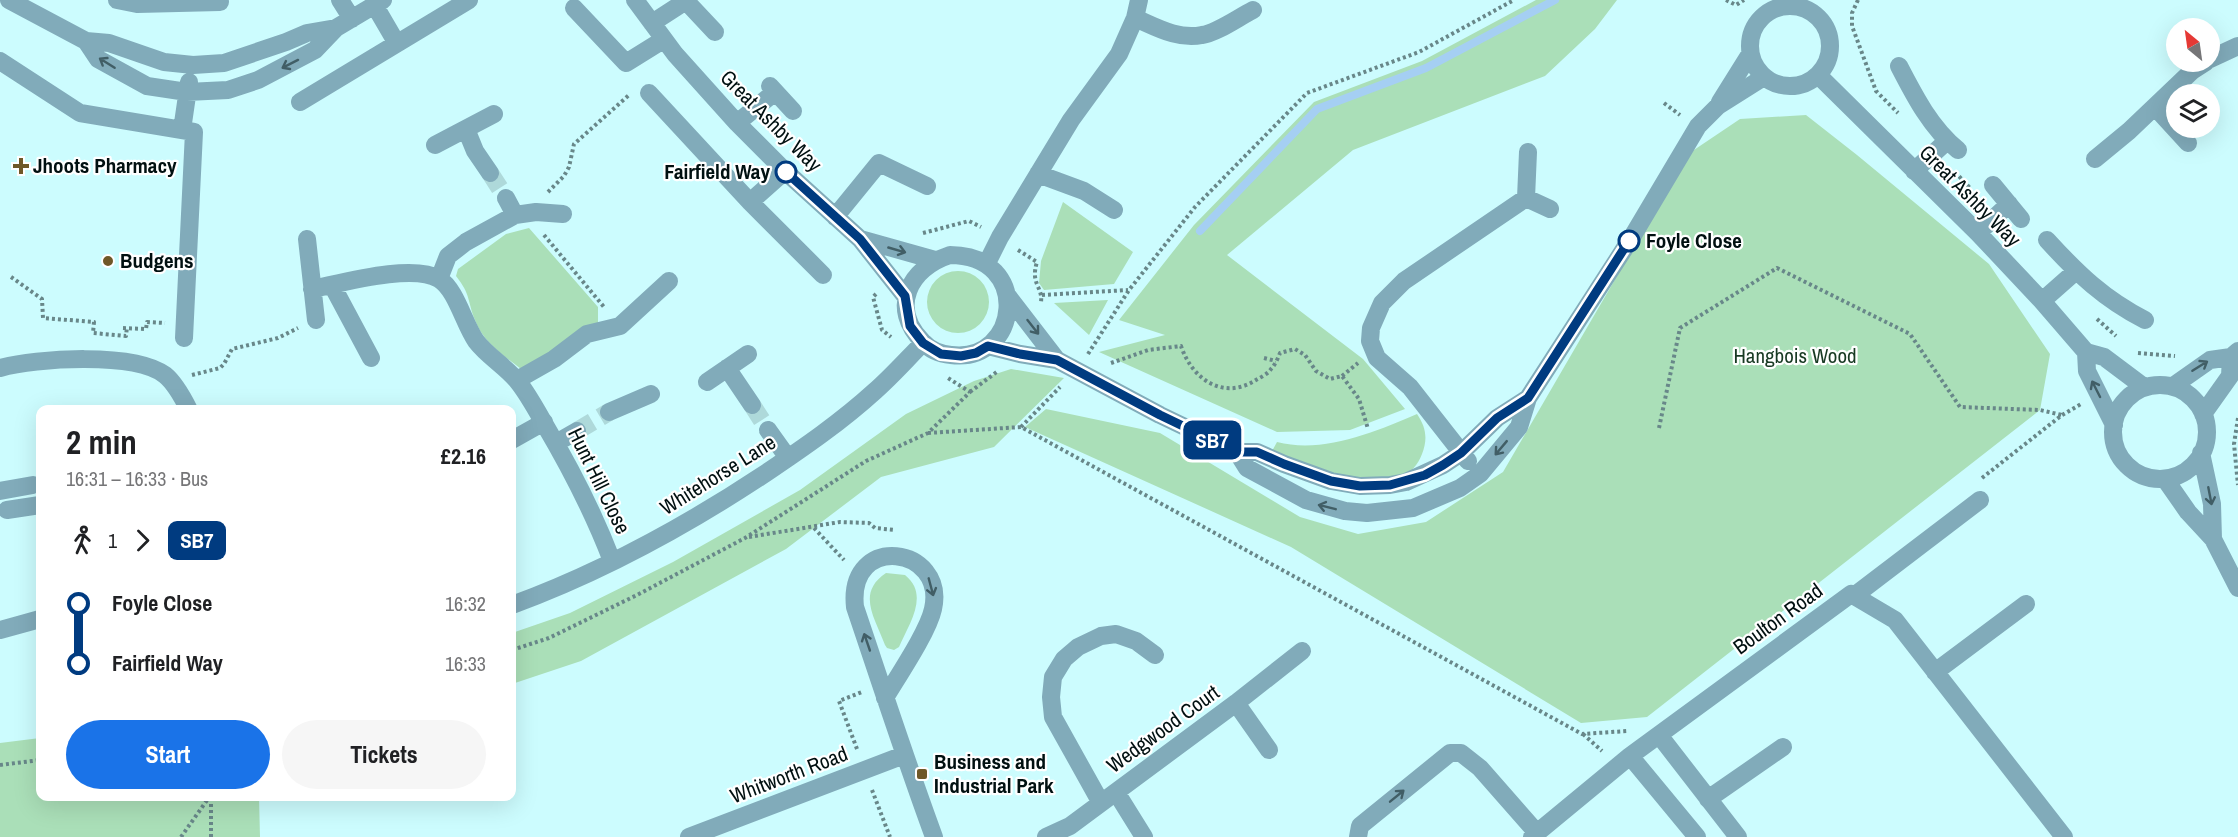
<!DOCTYPE html>
<html lang="en">
<head>
<meta charset="utf-8">
<style>
  :root { --surface:#fff; --page:#f6f6f6; --text:#202124; --muted:#757577; --accent:#1a73e8 }
  body { margin:0; font-family:"Archivo Narrow",sans-serif; background:var(--page); color:var(--text); height:100vh; display:flex; flex-direction:column; font-size:22px; white-space:nowrap }
  * { box-sizing:border-box; margin:0 }
  p { font-size:20px; color:var(--muted) }
  .icon { flex:none; width:33px; height:33px; fill:none; stroke:currentColor; stroke-width:2; stroke-linecap:round; stroke-linejoin:round }
  .map { position:relative; flex:1; overflow:hidden }
  .panel { position:absolute; left:36px; top:405px; width:480px; height:396px; display:flex; flex-direction:column; background:var(--surface); border-radius:12px; box-shadow:0 6px 24px #0002 }
  .panel>* { flex:none }
  .badge { padding:0 12px; border-radius:9px; font-size:21px; line-height:39px }
  .needle { width:39px; rotate:331deg }
  .tools { position:absolute; left:2166px; top:18px; display:grid; gap:12px }
  .tools a { display:grid; place-items:center; width:54px; height:54px; border-radius:50%; background:var(--surface); box-shadow:0 6px 24px #0002; font-size:30px }
  .map>.badge { position:absolute; translate:-50% -50%; box-shadow:0 0 0 3px #fff }
  .legs { display:flex; align-items:center; gap:9px; height:66px; padding:0 30px; font-size:20px }
  .legs p { margin-inline-start:auto }
  .overview { display:flex; align-items:center; justify-content:space-between; height:102px; padding:0 30px }
  h1 { font-size:33px; font-weight:800; line-height:45px }
  .cta { display:flex; gap:12px; margin-top:auto; padding:12px 30px }
  .cta a { flex:1; height:69px; border-radius:36px; background:var(--accent); color:#fff; font-size:24px; font-weight:800; line-height:69px; text-align:center }
  .cta a+a { background:var(--page); color:var(--text) }
  ul { padding:0 30px; list-style:none }
  li { display:flex; align-items:center; gap:21px; height:60px; font-size:22px }
  li i { display:grid; place-items:center; width:9px; height:100%; margin:0 8px; background:currentColor }
  li i::after { content:''; width:15px; height:15px; margin:-8px; border:4px solid; border-radius:50%; background:var(--surface) }
  li p { margin-inline-start:auto }
  li:first-child i { background:linear-gradient(#0000 50%,currentColor 0) }
  li:last-child i { background:linear-gradient(currentColor 50%,#0000 0) }
  .map>svg:first-child { display:block }
</style>
</head>
<body>
<div class="map">
<svg width="2238" height="837" viewBox="0 0 2238 837">
  <rect width="100%" height="100%" fill="#ccfcfe"/>
  <!-- green -->
  <path fill="#aadfb8" d="M1536,0H1617L1595,29L1545,76L1353,150L1227,255L1363,359L1405,409L1350,430L1277,432L1099,352L1165,335L1119,320L1194,225L1314,102L1422,61Z
    M1806,115L1857,155L1989,264L2050,354L2040,410L1647,717L1581,723L1291,547L1025,427L1046,409L1160,433L1300,517L1358,534L1426,522L1503,472L1688,154L1740,119Z
    M1063,202L1133,252L1114,284L1044,290L1039,283L1041,261Z
    M529,228L598,307V323L574,333L562,345L521,369C504,356 482,341 475,320C467,300 471,295 456,276L458,269L506,234Z
    M927 302a31 31 0 1 1 62 0a31 31 0 1 1-62 0Z
    M1108,300L1089,335L1054,303Z
    M1011,369L1064,378L994,447L881,477L786,549L581,661L512,684V633L570,613L673,562L800,490L906,414L974,381Z
    M1417,414C1426,427 1428,439 1422,454C1411,482 1389,480 1364,479C1355,478 1345,479 1336,477C1314,472 1292,461 1271,453L1277,442C1323,454 1375,432 1417,414Z
    M886,573L905,575C930,595 909,624 899,647L894,650L887,648L885,645C875,618 856,593 886,573Z
    M40,738V796L259,797L260,837H0V743Z"/>
  <g fill="none" stroke-linecap="round" stroke-linejoin="round">
    <!-- stream -->
    <path stroke="#a5cff3" stroke-width="8" d="M1200,231L1317,109L1426,68L1555,0"/>
    <!-- minor-tunnel -->
    <path stroke="#aed9da" stroke-width="18" stroke-dasharray="18 9" stroke-linecap="butt" d="M490,173L506,198
      M752,405L768,430
      M577,431L609,412"/>
    <!-- path -->
    <path stroke="#688789" stroke-width="4" stroke-dasharray="3 3" stroke-linecap="butt" d="M1726,0L1736,5L1744,0
      M1858,0L1852,13V26L1876,91L1898,113
      M1664,103L1680,115
      M1955,172L1971,189
      M548,192L564,176L569,167L574,144L629,95
      M923,233L969,221L981,227
      M544,235L604,307
      M1018,250L1037,262C1030,284 1043,287 1041,302
      M11,277L42,299L43,318L94,322L93,333L126,336L127,327
      M876,294L873,297L882,330L891,337
      M1042,295L1128,290
      M2097,319L2116,336
      M123,328L146,329L147,322L165,323
      M2138,353L2175,356
      M1088,354L1129,290L1195,207L1307,93L1419,52L1514,0
      M1264,358L1276,361
      M1111,363L1148,350L1181,346C1192,379 1223,401 1256,380C1261,377 1268,374 1271,369C1275,365 1278,358 1280,353L1295,349L1305,355L1316,371L1330,379L1342,376L1359,399L1368,429
      M192,375L220,368L224,364L232,349L278,338L298,328
      M1342,376L1358,363
      M970,392L998,371
      M2238,418L2234,444L2238,485
      M1021,427L1060,387
      M1659,428L1680,328L1777,268L1910,334L1960,407L2040,410L2062,415
      M928,433L1021,427L1582,734L1627,731
      M1982,478L2062,415L2081,404
      M814,528L844,560
      M749,537L840,522L869,523L875,528L895,530
      M512,650L549,638L637,595L745,538L866,461L928,433L970,392L948,378
      M1583,734L1602,751
      M857,749L839,701L862,692
      M0,765L40,760
      M872,790L890,837
      M181,837L210,796
      M211,837V796"/>
    <!-- minor -->
    <path stroke="#81abba" stroke-width="18" d="M9,0L86,41L109,43L164,62L193,65L224,63L286,42L307,33L336,28
      M117,0L137,4L220,2
      M340,0L352,19
      M635,0L675,54L737,123L785,171L860,239L905,296
      M685,0L715,32
      M1750 46a40 40 0 1 1 80 0a40 40 0 1 1-80 0Z
      M375,6L396,42
      M574,8L626,63L663,40
      M1135,18C1156,27 1178,40 1202,35C1217,33 1239,17 1253,10
      M652,23L686,1
      M86,41L98,59L147,86L187,92L228,90L258,80L315,50L336,28L383,0
      M2210,59L2238,46
      M0,61L80,113L182,130
      M1899,66C1915,97 1931,128 1958,150
      M1818,75L1978,233L2042,301L2086,352L2104,357L2144,387
      M770,86L793,111
      M649,93L750,202L823,275
      M300,102L469,0
      M1720,102L1750,54
      M2155,107L2188,143
      M737,123L775,92
      M466,129L475,151L490,173
      M435,145L494,114
      M2095,159L2129,131L2192,71L2206,62
      M1914,171L1947,141
      M1038,174L1084,191L1114,210
      M1993,185L2021,219
      M506,198L515,215
      M1526,198L1550,209
      M750,202L785,171
      M835,217L879,163L927,186
      M1978,233L2009,204
      M307,239L316,320
      M860,239L935,260
      M2047,240C2078,274 2104,299 2145,320
      M950,255C1033,255 1020,364 951,355C941,354 930,350 923,342C889,308 909,268 950,255Z
      M987,263L1000,237L1071,120L1119,54L1135,18L1139,0
      M439,279L448,256L466,242L515,215L536,212L563,214
      M332,285L371,358
      M312,289C342,283 413,263 439,279C456,289 464,324 476,341C488,357 507,367 519,383C529,396 537,411 545,425C571,469 594,514 612,561
      M1007,295L1057,360
      M2042,301L2076,271
      M184,338L194,132L182,130L189,82
      M988,346L1020,354L1057,360L1160,415L1237,452H1257L1284,464L1331,481L1360,486L1390,485L1406,482L1443,465L1461,453L1497,418L1528,398
      M2086,352L2087,371L2114,425
      M0,368C36,358 135,352 165,375C175,383 183,398 189,410
      M727,368L752,405
      M517,380L554,359L587,334L620,326L669,281
      M707,382L748,354
      M2113 432a47 47 0 1 1 94 0a47 47 0 1 1-94 0Z
      M2173,386L2210,360L2231,357L2238,351
      M609,412L651,394
      M2203,414L2230,376L2231,357
      M768,430L788,458
      M512,440L544,422
      M556,443L577,431
      M1237,452L1247,468L1306,500L1345,511L1367,513L1413,508L1460,488L1480,474L1519,427L1528,398L1632,237L1698,126L1718,106L1764,77
      M2201,453L2212,504L2213,539
      M1468,461L1410,387L1377,358L1370,341L1371,328L1382,303L1404,281L1526,198L1528,152
      M2165,479L2188,512L2213,539L2238,588
      M0,491L33,485
      M7,510L40,505
      M1854,596L1980,500
      M512,605C602,572 686,526 766,473C803,448 841,422 875,391C892,376 907,359 923,343
      M0,630L40,619
      M1935,672L2026,604
      M885,698C898,676 928,632 933,609C947,546 847,532 855,607C881,684 906,761 934,837
      M1236,703L1269,750
      M1659,735L1738,837
      M1630,756L1697,837
      M1116,792L1144,837
      M1708,799L1783,747
      M1101,803L1053,717L1051,697L1053,677L1064,659L1078,647L1101,636L1116,634L1136,641L1155,655
      M689,837L904,755
      M1046,837L1070,826L1236,703L1302,651
      M1358,837L1360,826L1450,753H1461L1480,768L1537,833
      M1532,837L1630,756L1851,594L1895,620L2064,837"/>
  </g>
  <!-- one-way arrows -->
  <defs><path id="oneway-shaft" d="M-6 0H5M1.5-3L5.5 0L1.5 3" fill="none" stroke-width="1.6" stroke-linecap="round" stroke-linejoin="round" transform="scale(1.5)"/></defs>
  <g stroke="#415e66">
    <use href="#oneway-shaft" transform="translate(107 63) rotate(-148)"/>
    <use href="#oneway-shaft" transform="translate(290 64) rotate(153)"/>
    <use href="#oneway-shaft" transform="translate(897 250) rotate(16)"/>
    <use href="#oneway-shaft" transform="translate(1033 327) rotate(52)"/>
    <use href="#oneway-shaft" transform="translate(2200 366) rotate(-32)"/>
    <use href="#oneway-shaft" transform="translate(2096 389) rotate(-117)"/>
    <use href="#oneway-shaft" transform="translate(1501 448) rotate(130)"/>
    <use href="#oneway-shaft" transform="translate(2210 496) rotate(79)"/>
    <use href="#oneway-shaft" transform="translate(1327 507) rotate(-166)"/>
    <use href="#oneway-shaft" transform="translate(931 587) rotate(75)"/>
    <use href="#oneway-shaft" transform="translate(867 642) rotate(-109)"/>
    <use href="#oneway-shaft" transform="translate(1397 796) rotate(-39)"/>
  </g>
  <g fill="none" stroke-linecap="round" stroke-linejoin="round">
    <!-- line-1 casing -->
    <g stroke="#fff" stroke-width="14">
      <path id="line-1" d="M786,172L860,239L905,296L910,326L923,343L941,354L961,356L976,353L988,346L1020,354L1057,360L1160,415L1237,452H1257L1284,464L1331,481L1360,486L1390,485L1425,475L1443,465L1461,453L1497,418L1528,398L1629,241"/>
    </g>
    <!-- line-1 -->
    <use href="#line-1" stroke="#003b80" stroke-width="9"/>
  </g>
  <!-- markers -->
  <g fill="#6f5828" stroke="#fff" stroke-width="2">
    <path d="M18 157h6v6h6v6h-6v6h-6v-6h-6v-6h6z"/>
    <circle cx="108" cy="261" r="6"/>
    <rect x="916" y="768" width="12" height="12" rx="3"/>
  </g>
  <g fill="#fff" stroke="#003b80" stroke-width="3">
    <circle cx="786" cy="172" r="10"/>
    <circle cx="1629" cy="241" r="10"/>
  </g>
  <g text-anchor="middle" stroke-width="4.5" stroke-linejoin="round" paint-order="stroke">
    <!-- street labels -->
    <g font-size="21" fill="#011011" stroke="#fff">
      <text transform="translate(771 121) rotate(45)" y="7">Great Ashby Way</text>
      <text transform="translate(1970 196) rotate(45)" y="7">Great Ashby Way</text>
      <text transform="translate(718 475) rotate(-32)" y="7">Whitehorse Lane</text>
      <text transform="translate(599 481) rotate(64)" y="7">Hunt Hill Close</text>
      <text transform="translate(1778 619) rotate(-36)" y="7">Boulton Road</text>
      <text transform="translate(1163 729) rotate(-36)" y="7">Wedgwood Court</text>
      <text transform="translate(789 775) rotate(-21)" y="7">Whitworth Road</text>
    </g>
    <!-- poi labels -->
    <g font-size="21" font-weight="bold" fill="#011011" stroke="#fff" text-anchor="start">
      <text x="33" y="173">Jhoots Pharmacy</text>
      <text x="120" y="268">Budgens</text>
      <text x="934" y="769">Business and<tspan x="934" dy="24">Industrial Park</tspan></text>
    </g>
    <!-- stop labels -->
    <g font-size="21" font-weight="bold" fill="#011011" stroke="#fff" text-anchor="end">
      <text x="770" y="179">Fairfield Way</text>
      <text x="1646" y="248" text-anchor="start">Foyle Close</text>
    </g>
    <!-- park labels -->
    <g font-size="21" fill="#183a23" stroke="#fff">
      <text x="1795" y="363">Hangbois Wood</text>
    </g>
  </g>
</svg>
<div class="tools">
<a><svg class="needle" viewBox="-14 -14 28 28"><path d="M0-13l5 13h-10z" fill="#e53935"/><path d="M0 13l5-13h-10z" fill="#757577"/></svg></a>
<a><svg class="icon" aria-label="layers" viewBox="0 0 24 24"><path d="M12 4l9 5-9 5-9-5zM3 14l9 5 9-5"/></svg></a>
</div>
<b class="badge" style="left:1212px;top:440px;background:#003b80;color:#fff">SB7</b>
<section class="panel">
<div class="overview"><div><h1>2 min</h1><p>16:31 – 16:33 · Bus</p></div><b>£2.16</b></div>
<div class="legs"><svg class="icon" aria-label="walk" viewBox="0 0 24 24"><circle cx="13" cy="4" r="2"/><path d="M13 8l-2 6 4 7M11 14l-3 7M7 12l3-4h3l4 4"/></svg>1<svg class="icon" aria-label="forward" viewBox="0 0 24 24"><path d="M9 5l7 7-7 7"/></svg><b class="badge" style="background:#003b80;color:#fff">SB7</b></div>
<ul>
<li><i style="color:#003b80"></i><b>Foyle Close</b><p>16:32</p></li>
<li><i style="color:#003b80"></i><b>Fairfield Way</b><p>16:33</p></li>
</ul>
<div class="cta"><a>Start</a><a>Tickets</a></div>
</section>
</div>
</body>
</html>
